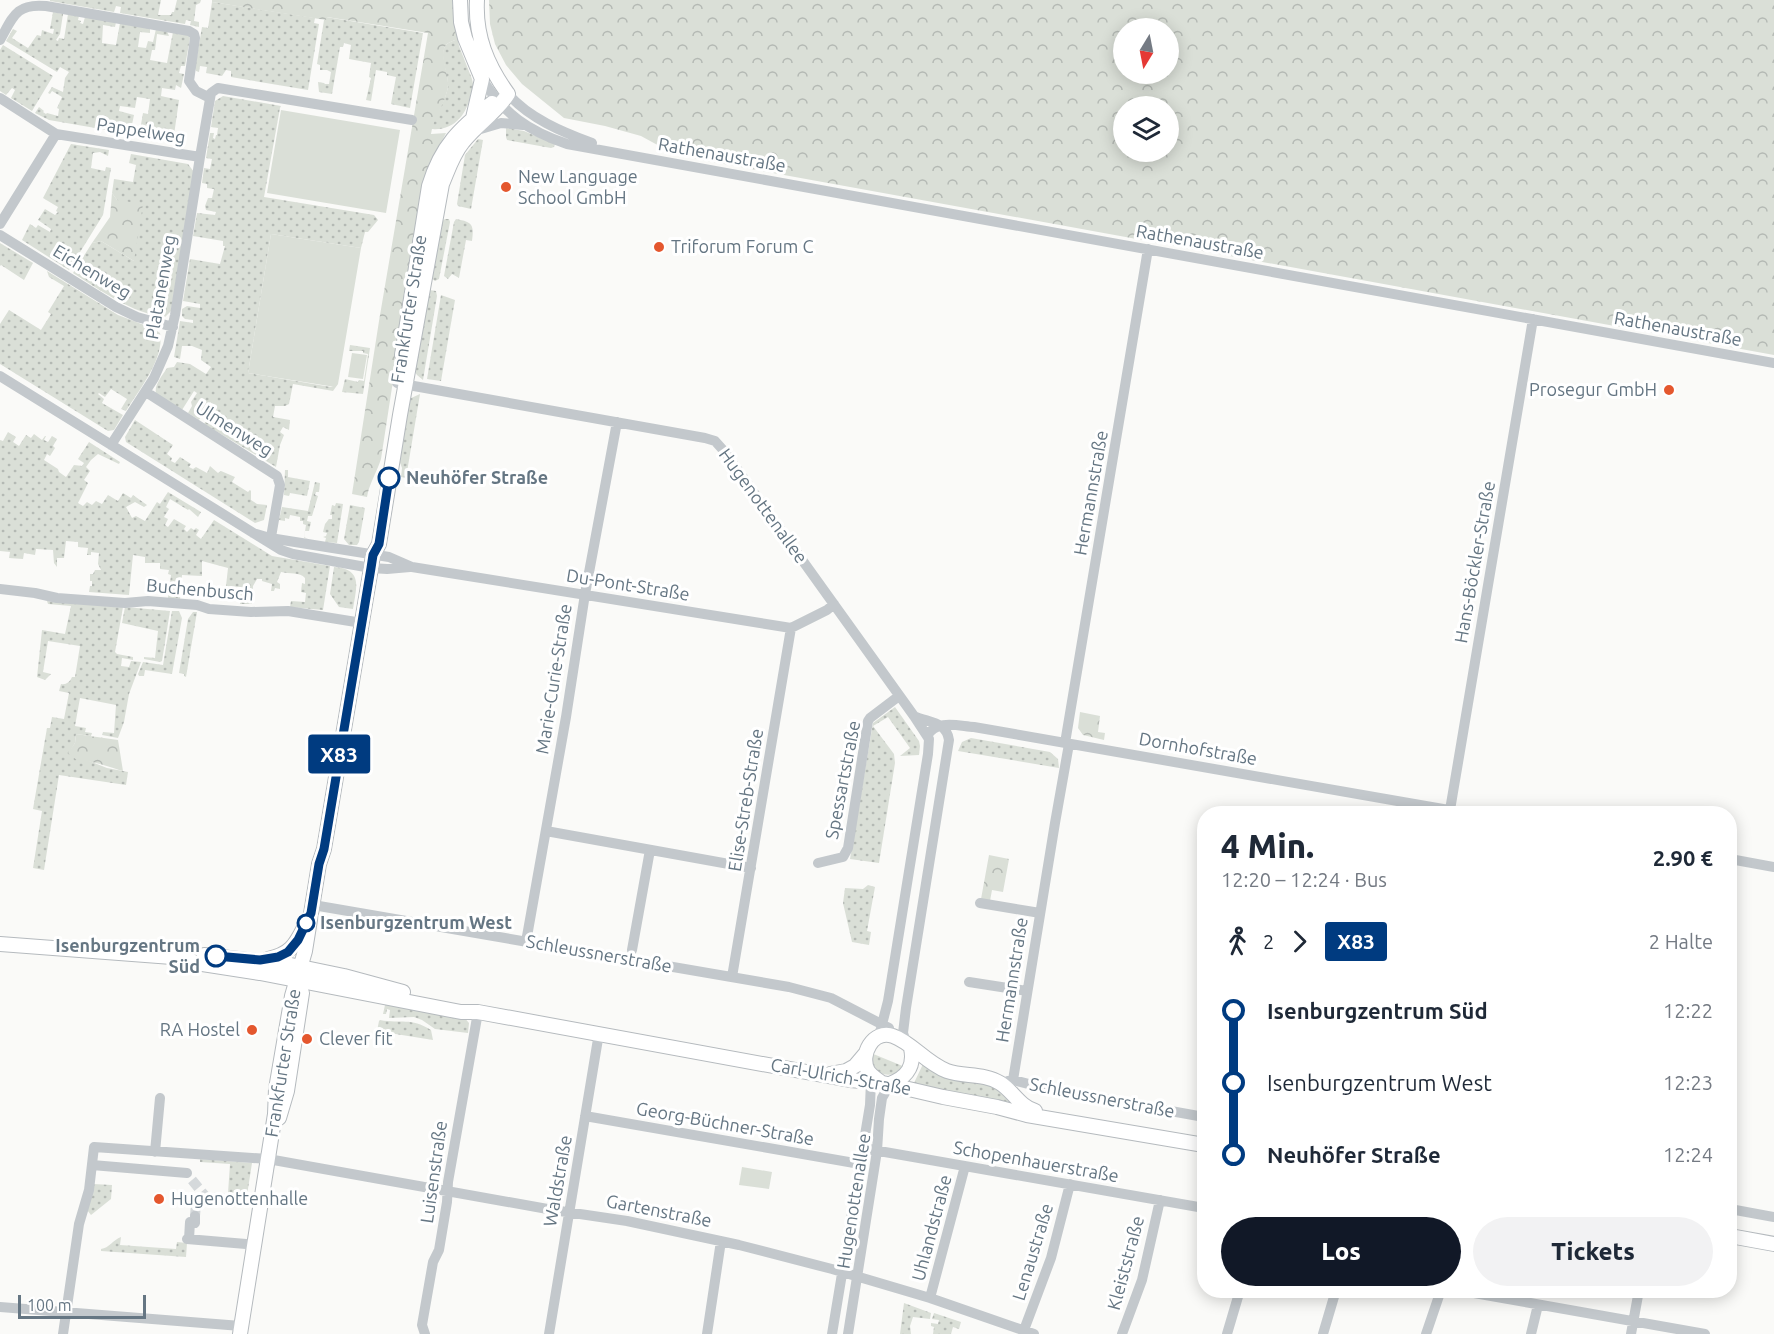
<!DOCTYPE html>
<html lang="de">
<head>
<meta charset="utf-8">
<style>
  :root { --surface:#fff; --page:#f2f2f3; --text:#1f2937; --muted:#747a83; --accent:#111827 }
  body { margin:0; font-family:Ubuntu,sans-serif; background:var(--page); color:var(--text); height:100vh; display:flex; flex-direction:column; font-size:22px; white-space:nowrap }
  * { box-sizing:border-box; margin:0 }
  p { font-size:20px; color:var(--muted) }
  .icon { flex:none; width:33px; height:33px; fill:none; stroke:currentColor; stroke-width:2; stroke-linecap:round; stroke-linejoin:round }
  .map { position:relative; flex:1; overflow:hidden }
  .side { position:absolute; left:1197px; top:806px; width:540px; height:492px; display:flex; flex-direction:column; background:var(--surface); border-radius:24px; box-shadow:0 3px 15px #0003 }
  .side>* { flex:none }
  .badge { padding:0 12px; border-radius:4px; font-size:21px; line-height:39px }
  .needle { width:39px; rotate:190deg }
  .controls { position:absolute; left:1113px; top:18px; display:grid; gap:12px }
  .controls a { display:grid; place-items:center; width:66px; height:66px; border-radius:50%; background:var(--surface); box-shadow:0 3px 15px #0003; font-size:30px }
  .scale { position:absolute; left:18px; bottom:15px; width:128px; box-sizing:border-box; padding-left:6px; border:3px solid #657683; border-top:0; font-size:16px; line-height:21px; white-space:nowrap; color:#657683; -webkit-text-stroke:4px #fff; paint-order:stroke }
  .map>.badge { position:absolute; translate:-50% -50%; box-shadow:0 0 0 3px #fff }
  .legs { display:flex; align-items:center; gap:9px; height:66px; padding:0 24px; font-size:20px }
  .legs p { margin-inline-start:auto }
  .overview { display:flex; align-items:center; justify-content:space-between; height:102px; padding:0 24px }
  h1 { font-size:33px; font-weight:800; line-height:45px }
  .button { display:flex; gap:12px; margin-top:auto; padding:12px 24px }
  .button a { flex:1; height:69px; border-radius:36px; background:var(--accent); color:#fff; font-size:24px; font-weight:800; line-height:69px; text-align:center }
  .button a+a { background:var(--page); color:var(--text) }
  ul { padding:0 24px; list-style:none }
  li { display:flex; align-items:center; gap:21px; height:72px; font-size:22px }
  li i { display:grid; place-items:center; width:9px; height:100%; margin:0 8px; background:currentColor }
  li i::after { content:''; width:15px; height:15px; margin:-8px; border:4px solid; border-radius:50%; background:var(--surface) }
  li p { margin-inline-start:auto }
  li:first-child i { background:linear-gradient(#0000 50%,currentColor 0) }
  li:last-child i { background:linear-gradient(currentColor 50%,#0000 0) }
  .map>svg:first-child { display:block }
</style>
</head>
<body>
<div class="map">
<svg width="1774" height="1334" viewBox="0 0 1774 1334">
  <defs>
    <pattern id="grass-dots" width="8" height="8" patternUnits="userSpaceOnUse" patternTransform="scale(1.5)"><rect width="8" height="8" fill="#dadfd7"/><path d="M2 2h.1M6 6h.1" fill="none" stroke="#b4b9b4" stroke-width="1.8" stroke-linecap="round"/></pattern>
    <pattern id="forest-crowns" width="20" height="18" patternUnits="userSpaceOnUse" patternTransform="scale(1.5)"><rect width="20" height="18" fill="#dadfd7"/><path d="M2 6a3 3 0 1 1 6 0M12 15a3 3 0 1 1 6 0" fill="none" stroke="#b4b9b4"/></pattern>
  </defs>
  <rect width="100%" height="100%" fill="#fafaf8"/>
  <!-- grass -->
  <path fill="url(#grass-dots)" d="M50,0H161L158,15H171L172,12H174L177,0H201L200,3L196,5L194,21L199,22V27L190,25L191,21L186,20L185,24L120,13L121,7L116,6L114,12L50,1Z
    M212,2L315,18L314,23L319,24L308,90L231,77V71L226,70L222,76L206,73L207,67L200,66L199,72L196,71L195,68L202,27L208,28Z
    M53,12L63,14L60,34L56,40L58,41L59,38L64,39L68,14L79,16L78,20L81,21L80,23L83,24L85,17L116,22L115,27L103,25L102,43L116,45L120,23L150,28V33L140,32L138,47L146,48L148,41L153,42L156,29L167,31L169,36L157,34L155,50H152L150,60L167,63L173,32L188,35L190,38L185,66H181L179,73L184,74L181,88L176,85L175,90L162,88L161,96L179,100L173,142L139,136L143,113L148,114L150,99L137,97L135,108L120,106L119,111L134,115L130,134L49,120L35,113L39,107L44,111L43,112L46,114L47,113L58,116L59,109L57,108L62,97L52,91L50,94L48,93L52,87L63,92L65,78L69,72L60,67L57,72L6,41L13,29L17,31L12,38L28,48L37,35L41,36L42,30L53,34L54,29H50Z
    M326,17L423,33L410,108L391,104L396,77L387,75V72L376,70L371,101L366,100L371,78L369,77L371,63L349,59L351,45L344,43L343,47H340L332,94L319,92L318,82L324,83L325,84H329L331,72L327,70H320V65L317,64L324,20H326Z
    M455,23L459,46L472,79L475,93H471C467,114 455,131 431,129C434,114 447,101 448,85C449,74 437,53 447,44C449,42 453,41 455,40Z
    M3,45L53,76L32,111L11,98L15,90L12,88L6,95L0,91V50Z
    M223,96L281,106L280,108L264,197L374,215L378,220L368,232H365L361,248L271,234L248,373L331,387L338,384L333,391L293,384L289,404L285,406H275L273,417L290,420L289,430L283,427L280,432L284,435L280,445L276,467L204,424L210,414L209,412L211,409H213L215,406L210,402L199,420L188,413L192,406L191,402L197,393L194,391L182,410L156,394C154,385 162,376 167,368L174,367L177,362L190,364L206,374L211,367L201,360L202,350L192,346H182L180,359L174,357L180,321L193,323V320L185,319L182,316V309L187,306L200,308V304L183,301L190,259L220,264L225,246H223V241L193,236L197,213L215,215L216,212L206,210L205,206L208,198H212L214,189L207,188V184L202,183L204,168L210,169L212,159L206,158L210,133H214L213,138L215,139L216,135H217L218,128L211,127L215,101Z
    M506,128L524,131L555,144L554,147L551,148L507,140L506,137Z
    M478,139L483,140L471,209L458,206L457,204L465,155Z
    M71,144L109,150L108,156L100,152L93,153L91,168L105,171L106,167L111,168L103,215L69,270L22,240L30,224L36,228L38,225L50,232L51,229L38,220L45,209L55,215L58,212L56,211L58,207L43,198Z
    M131,154L188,164L194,172L171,311L165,317C131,313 102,291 73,273L92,243L101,241L134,261L117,200L112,193L114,179L133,182L136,165L129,163Z
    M445,219H449L450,222L439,279L435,281L430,277L440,223Z
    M456,219C473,222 474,225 472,241L466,240L459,278L452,274L448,279L444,276L454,222Z
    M0,243L33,263L24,280L1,265L0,266Z
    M47,271L118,315L152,328L160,333C165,358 139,390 126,411L121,409L127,399L111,389L105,397L99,393L98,394L104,399L102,403L123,415L114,430L108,431L0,364V324L9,310L41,330L51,314L48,312L64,286L49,277Z
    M429,290L436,291L437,296L423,380L417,375L413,369Z
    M441,295L455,300L441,381L427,379Z
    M350,345L370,348L363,394L342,392L345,379L358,382L359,380L364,381L368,354L363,353V351H349Z
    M420,394L406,478L401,477L402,468L398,457L409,399Z
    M135,420L173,445L167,454L172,458L171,461L175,463L180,457L191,464L189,467L193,469L196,467L207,473L210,466L218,473L221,471L235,477L232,482L248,492L250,490L251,491V500L257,504L267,505L264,520L255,523L126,442L125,437Z
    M8,432L16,437L13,442L19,446L26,435L31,438L34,434L42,440L45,436H46L44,440L48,442L52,436L57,439L53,446L55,448L50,456L47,454L44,460L58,469L59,472L66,477L74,465L82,466L84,463L78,459L89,442L120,462L119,464L98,454L91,460L86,467L90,471L84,480L88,483L78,503L83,506L87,502L92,505L96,501L102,504L108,495L118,501L123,493L131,498L133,495L147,505L144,507L135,502L126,507L132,518L136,516L145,521L157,502L160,504L168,492L201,512L198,517L189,509L188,510L170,499L166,507L169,509L164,517L168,519L165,525L168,527L174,519L186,526L184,529L187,532L191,528L194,530L196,528L199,530L196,535L201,539L214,520L272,556L330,566L323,610L290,607L291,601L305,602L306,593L301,592L302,583L305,584V578C300,572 289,574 281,572L277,582L280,584V589L275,588L274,591H271L272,584L262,581V579H257L253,586L252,604H240L241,587L226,586L228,568L202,561V576L182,575L180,599L168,598L171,575L168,574L169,570L160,569V563H145V557L133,555L129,595L89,592L90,586H92V581H90V574H93L95,570H101L98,564L99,553L91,552V555H87L88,548L78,547V542L66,541L64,558H57V567L54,563L53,550L36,549L35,555L24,553L23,559L9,558L10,552L0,551V440L3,441Z
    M285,470H288V477L310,481L307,496L290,493L289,496L284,495Z
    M315,482L320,483L319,492H316L315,495L318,496L312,516H308L307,521L311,522L309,531H305L304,537L308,539L304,538L306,525L303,524V521H300V517L290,515L289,519L285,518V521L279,520L282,507L308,511Z
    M336,503L343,504L337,543L325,542L326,538L323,537L326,536L327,533L323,532L325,524L329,519H332V515H330L332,505L335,506Z
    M350,505L365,508L359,542L357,545H349L344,539Z
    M334,567C364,569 356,588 353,609L339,607L330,594Z
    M47,601L123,607L115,652L117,654L133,657V660L122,658L121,666L129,667L131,661L141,662L129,694L124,722L118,738L102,735L103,732L114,733L116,705L80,698L75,726L86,728L85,732L92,733L91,736L76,734L75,743L69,753L107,768L128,772L126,785L59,775L44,870L33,868L42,811L33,809L47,728H50L52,717L64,719L69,693L59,691L61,684C66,685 70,682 72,677H75L80,646L48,641L43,672L51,674L45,680L37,677L42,630L65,634L71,606L48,604Z
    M125,607L170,611L162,661L160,662L144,659V657L155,658L158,631L122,623Z
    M172,611H179L182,618L172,674L145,670L144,676H139L138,674L143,662L163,665Z
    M193,612H197L186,677L184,676V674L179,673L188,619Z
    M895,707L919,741L920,746L919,755L900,756L910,748L888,717L873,726L894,754L895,763L879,863L850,859L873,723Z
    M971,738L1050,752L1058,759L1059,768L958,751L962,742Z
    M868,885L875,887L867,931L871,932L869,945L852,942L843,903L845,888L863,889Z
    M388,1002L463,1016L469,1023L468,1033L435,1029L422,1020L414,1017L389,1018L390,1010L387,1009L386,1014H383L385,1005Z
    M380,1020C402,1024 410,1017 431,1030L433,1040L377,1031L379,1021Z
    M871,1053L905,1067L895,1074C878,1077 872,1070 871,1053Z
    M924,1062L998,1088L1014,1102L1013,1106L913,1085Z
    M200,1159L252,1163L247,1195L228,1193L230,1164L200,1162Z
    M93,1184L112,1185L111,1199L91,1215L87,1210Z
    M121,1237L120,1245L176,1249L177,1242L187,1243L186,1257L101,1251V1249C109,1248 113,1240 121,1237Z
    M904,1303L931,1313L930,1319L913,1317L910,1326L911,1334H900Z
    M934,1313L961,1322L959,1329L953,1327L951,1334H933L934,1327L931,1326V1323L938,1324L939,1320L932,1319Z"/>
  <!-- forest -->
  <path fill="url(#forest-crowns)" fill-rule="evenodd" d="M212,0H457L455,40C453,41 449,42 447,44C438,52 449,74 448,85C447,102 433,117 431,134L446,133L430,165L423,186L381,459C377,472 369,484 367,497L352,494L379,321L428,33L327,17L326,20L212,2Z
    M489,0H1774V355L691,158L663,148L641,136L605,126L564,118L522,84L506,65L495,44L490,24ZM1124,28H1168V74H1124ZM1124,106H1168V152H1124Z
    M112,193L117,200L143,204L134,261L101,241L92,243L110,217Z
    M1080,712L1100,716L1098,732L1105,733L1104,740L1083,735L1078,728Z
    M76,734L118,740L123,771C111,768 89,759 78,761L68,753L75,743Z
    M989,855L1009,859L1003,892L992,890L990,901L981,899Z"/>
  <!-- pitch -->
  <path fill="#dadfd7" d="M281,110L400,130L386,213L267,193Z
    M271,234L361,248L338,384L335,387L248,373Z
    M352,353L367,355L363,379L348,377Z
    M742,1167L772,1172L769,1189L739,1185Z"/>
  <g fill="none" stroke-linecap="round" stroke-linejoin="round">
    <!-- minor-tunnel -->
    <path stroke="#d5d9db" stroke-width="10" stroke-dasharray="10 5" stroke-linecap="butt" d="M192,1180L206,1197L227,1199
      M195,1216L196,1204L206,1197"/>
    <!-- major casing -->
    <g stroke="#b5babe" stroke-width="16">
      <path id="major" d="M460,0L461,22L465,38L482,79L473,118
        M477,0C475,36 487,65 508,94
        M402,355L429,186C441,146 460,128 492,103
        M0,944L185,958L196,963L260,973L461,1012H478L850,1080L883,1083L943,1097L997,1107L1027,1115L1204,1145
        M204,955L291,965L344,976L403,992
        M268,959C291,954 295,945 305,926
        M830,1074L846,1071L855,1066L866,1053
        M882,1083C877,1079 872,1077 868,1071C859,1055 873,1029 893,1036C911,1042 926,1063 947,1071C963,1077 984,1073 1000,1083C1013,1091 1019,1106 1035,1111
        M890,1084C907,1077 915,1067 911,1048
        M279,1118L287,1091L302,993
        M1730,1236L1774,1244
        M240,1334L275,1114L276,1089L292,996L305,951L319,864L324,849L371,568L373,555L379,544L400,415L442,184C448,170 453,154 463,142C477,124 496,113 508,94"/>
    </g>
    <!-- minor -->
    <path stroke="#c3c8cc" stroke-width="10" d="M0,40C13,17 16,3 46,6L189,31L194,34L195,38L189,81L196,91L210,98
      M482,79C504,114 528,131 567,144L1774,363
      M508,94C529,118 562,132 592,143
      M0,98L56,134
      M474,131L501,123L523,125
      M0,224L56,134L200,157L211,93L218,88L412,120
      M0,235L116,307L137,317L173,327
      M0,376L281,550L293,554L371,568L387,569L410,567
      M397,383L705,438L715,441L724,451L914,716L929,739L928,754L888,1001L879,1036
      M146,392L277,476L280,485L270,543
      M111,445L154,378L168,346L175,315L200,157
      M253,533L270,538L389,557L412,567L791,628L827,610L834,604
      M0,589L35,593L57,598L125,603L148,601L197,605L209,609L251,612L288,611L362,623
      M927,736C937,719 958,726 974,727L1466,813
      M1065,743L1148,249
      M1450,810L1533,319
      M546,831L751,868
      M1730,859L1774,867
      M818,863L843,857L848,848L868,721L870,718L899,696
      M980,903L1040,913
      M319,906L789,987L831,998L889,1028
      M526,942L566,717L585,594L617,422
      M632,950L650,850
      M732,977L791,628
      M969,982L1027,991
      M907,1045L903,1033L906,1008L949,740C946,721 929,723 914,716
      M1013,1080L1055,823L1069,744
      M1008,1081L1013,1080L1048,1089L1204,1117
      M585,1116L860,1164
      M862,1148L1204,1208
      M155,1152L160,1098
      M92,1165L187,1173
      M227,1199L253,1201
      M1730,1209L1774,1217
      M187,1239L246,1244
      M189,1239L190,1222L195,1223V1216
      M1457,1290L1705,1334
      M930,1298L965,1166
      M0,1307L241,1326
      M1024,1330L1051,1258L1070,1184
      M63,1334L79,1224L89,1190L94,1147L268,1159L553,1210L627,1221L739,1245L832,1269L930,1298L1034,1334
      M425,1334L422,1325L433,1262L439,1250L447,1202L448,1182L478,1012
      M549,1334L599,1033
      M707,1334L721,1241
      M832,1334L870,1105L871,1081L869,1077
      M848,1334L877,1151L879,1119L882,1098L890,1084
      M1122,1334L1142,1280L1160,1200
      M1227,1334L1240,1290
      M1323,1334L1336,1290
      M1426,1334L1441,1290
      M1531,1334L1538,1305
      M1631,1334L1639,1290"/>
    <!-- major -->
    <use href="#major" stroke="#fff" stroke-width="14"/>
  </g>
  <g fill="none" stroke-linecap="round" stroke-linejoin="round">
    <!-- line-1 casing -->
    <g stroke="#fff" stroke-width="14">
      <path id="line-1" d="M216,956L260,960L278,957L288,952L298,940L311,913L319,864L324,849L371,568L373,555L379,544L389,478"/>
    </g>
    <!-- line-1 -->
    <use href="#line-1" stroke="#003b80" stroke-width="9"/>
  </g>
  <!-- markers -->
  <g fill="#e4572e" stroke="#fff" stroke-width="2">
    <circle cx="506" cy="187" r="6"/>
    <circle cx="659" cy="247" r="6"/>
    <circle cx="1669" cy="390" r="6"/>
    <circle cx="252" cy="1030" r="6"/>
    <circle cx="307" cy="1039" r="6"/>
    <circle cx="159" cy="1199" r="6"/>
  </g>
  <g fill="#fff" stroke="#003b80" stroke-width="3">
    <circle cx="389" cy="478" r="10"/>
    <circle cx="306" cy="923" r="8"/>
    <circle cx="216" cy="956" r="10"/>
  </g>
  <g text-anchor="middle" stroke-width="6" stroke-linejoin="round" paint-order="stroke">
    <!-- street labels -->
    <g font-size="18" fill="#657683" stroke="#fff">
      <text transform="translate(141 131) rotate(9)" y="6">Pappelweg</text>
      <text transform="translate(722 155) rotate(10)" y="6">Rathenaustraße</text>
      <text transform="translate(1200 242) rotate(10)" y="6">Rathenaustraße</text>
      <text transform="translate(92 272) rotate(31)" y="6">Eichenweg</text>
      <text transform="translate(161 287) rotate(-80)" y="6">Platanenweg</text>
      <text transform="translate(409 309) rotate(-81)" y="6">Frankfurter Straße</text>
      <text transform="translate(1678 329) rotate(10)" y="6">Rathenaustraße</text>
      <text transform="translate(234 429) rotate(32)" y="6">Ulmenweg</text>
      <text transform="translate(1091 493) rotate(-80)" y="6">Hermannstraße</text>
      <text transform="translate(763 506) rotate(54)" y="6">Hugenottenallee</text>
      <text transform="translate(1475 562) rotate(-80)" y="6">Hans-Böckler-Straße</text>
      <text transform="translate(628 585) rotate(9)" y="6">Du-Pont-Straße</text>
      <text transform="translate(200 590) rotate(5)" y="6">Buchenbusch</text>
      <text transform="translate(554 679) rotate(-81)" y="6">Marie-Curie-Straße</text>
      <text transform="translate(1198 749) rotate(10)" y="6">Dornhofstraße</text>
      <text transform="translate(843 780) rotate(-79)" y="6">Spessartstraße</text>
      <text transform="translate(746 800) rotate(-81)" y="6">Elise-Streb-Straße</text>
      <text transform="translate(599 954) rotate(10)" y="6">Schleussnerstraße</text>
      <text transform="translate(1012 980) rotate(-81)" y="6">Hermannstraße</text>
      <text transform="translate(283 1063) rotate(-81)" y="6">Frankfurter Straße</text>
      <text transform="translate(841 1077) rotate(10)" y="6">Carl-Ulrich-Straße</text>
      <text transform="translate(1102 1098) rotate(11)" y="6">Schleussnerstraße</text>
      <text transform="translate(725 1124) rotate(10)" y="6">Georg-Büchner-Straße</text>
      <text transform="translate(1036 1162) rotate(10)" y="6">Schopenhauerstraße</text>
      <text transform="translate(434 1172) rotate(-82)" y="6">Luisenstraße</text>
      <text transform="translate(558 1181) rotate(-80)" y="6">Waldstraße</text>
      <text transform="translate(854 1201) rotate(-81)" y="6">Hugenottenallee</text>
      <text transform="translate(659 1211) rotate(11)" y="6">Gartenstraße</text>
      <text transform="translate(932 1228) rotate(-75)" y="6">Uhlandstraße</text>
      <text transform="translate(1033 1252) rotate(-73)" y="6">Lenaustraße</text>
      <text transform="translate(1126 1263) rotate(-75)" y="6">Kleiststraße</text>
    </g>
    <!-- poi labels -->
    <g font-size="18" fill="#657683" stroke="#fff" text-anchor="start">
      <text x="518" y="183">New Language<tspan x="518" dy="21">School GmbH</tspan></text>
      <text x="671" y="253">Triforum Forum C</text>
      <text x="1657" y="396" text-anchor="end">Prosegur GmbH</text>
      <text x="240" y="1036" text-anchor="end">RA Hostel</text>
      <text x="319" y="1045">Clever fit</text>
      <text x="171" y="1205">Hugenottenhalle</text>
    </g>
    <!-- stop labels -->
    <g font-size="18" font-weight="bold" fill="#657683" stroke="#fff" text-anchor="start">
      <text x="406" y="484">Neuhöfer Straße</text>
      <text x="320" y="929">Isenburgzentrum West</text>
      <text x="200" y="952" text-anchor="end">Isenburgzentrum<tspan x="200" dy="21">Süd</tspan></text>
    </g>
  </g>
</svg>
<div class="controls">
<a><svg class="needle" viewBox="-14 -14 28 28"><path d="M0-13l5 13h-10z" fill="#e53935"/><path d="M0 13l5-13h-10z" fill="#747a83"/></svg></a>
<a><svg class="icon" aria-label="layers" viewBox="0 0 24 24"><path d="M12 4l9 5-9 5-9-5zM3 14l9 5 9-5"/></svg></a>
</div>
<div class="scale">100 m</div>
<b class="badge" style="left:339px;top:754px;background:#003b80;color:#fff">X83</b>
<section class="side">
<div class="overview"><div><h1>4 Min.</h1><p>12:20 – 12:24 · Bus</p></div><b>2.90 €</b></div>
<div class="legs"><svg class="icon" aria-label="walk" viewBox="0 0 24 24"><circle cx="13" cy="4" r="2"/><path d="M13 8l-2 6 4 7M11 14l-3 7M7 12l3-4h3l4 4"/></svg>2<svg class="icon" aria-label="forward" viewBox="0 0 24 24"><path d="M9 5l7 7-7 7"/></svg><b class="badge" style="background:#003b80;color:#fff">X83</b><p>2 Halte</p></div>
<ul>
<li><i style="color:#003b80"></i><b>Isenburgzentrum Süd</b><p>12:22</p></li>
<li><i style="color:#003b80"></i><span>Isenburgzentrum West</span><p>12:23</p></li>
<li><i style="color:#003b80"></i><b>Neuhöfer Straße</b><p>12:24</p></li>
</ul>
<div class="button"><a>Los</a><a>Tickets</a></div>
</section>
</div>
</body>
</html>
